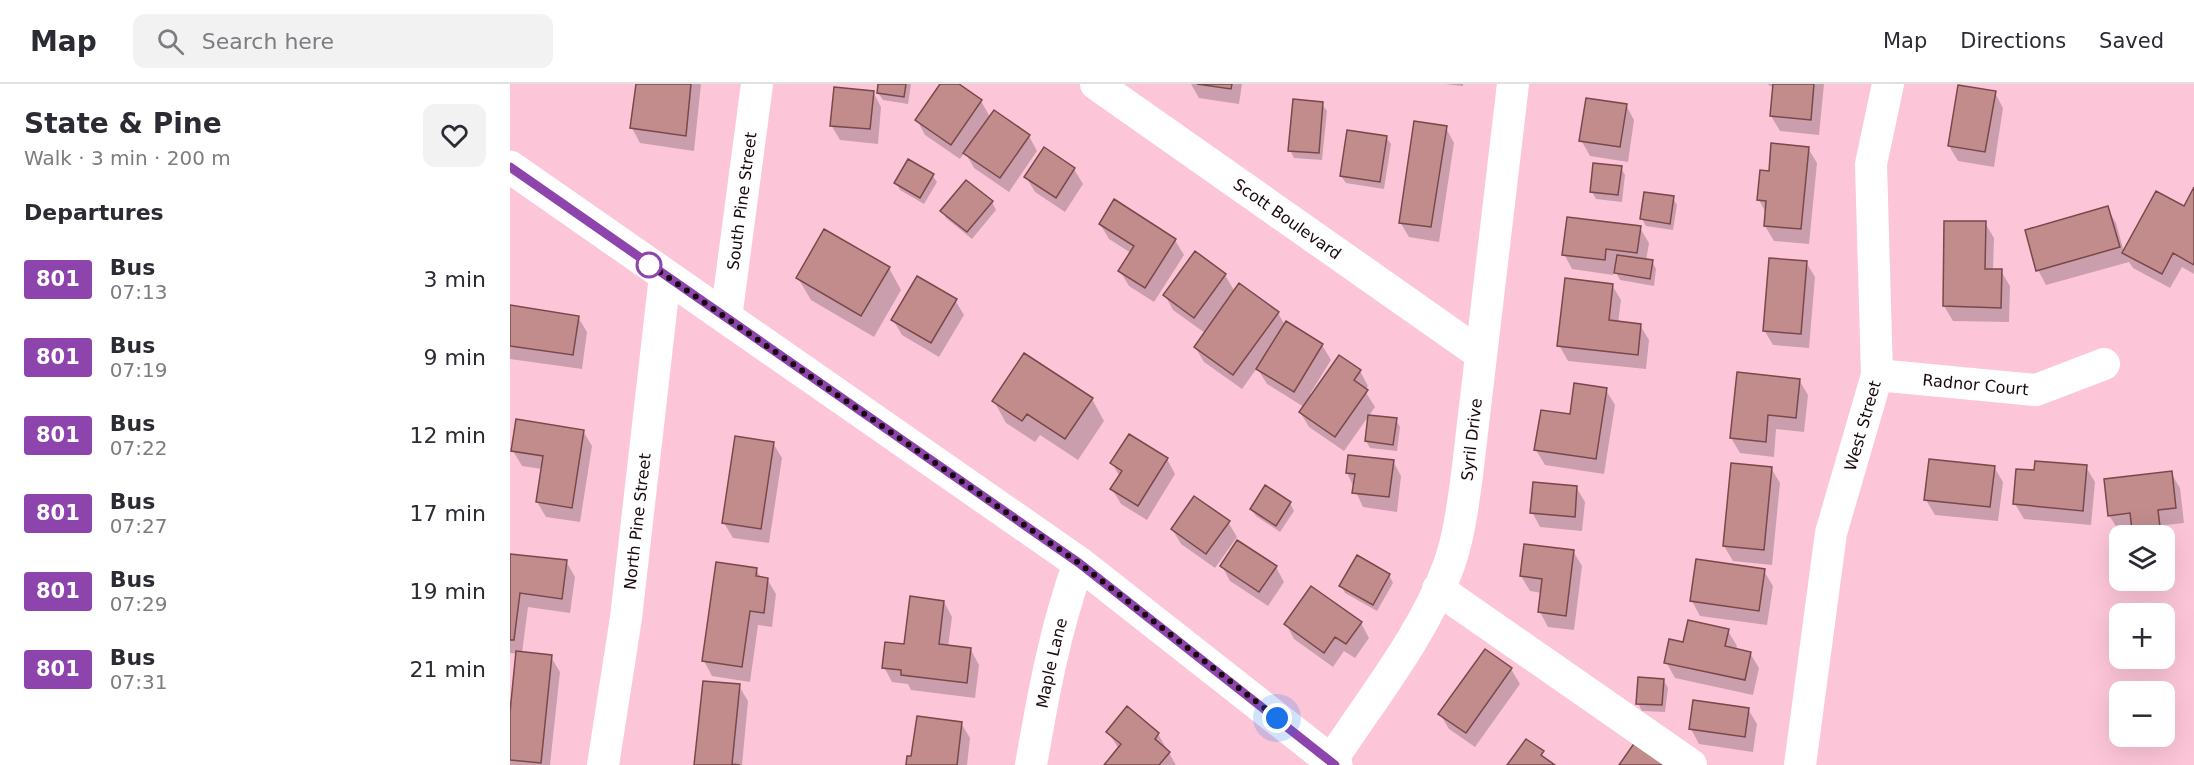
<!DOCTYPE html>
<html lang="en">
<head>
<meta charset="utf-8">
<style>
  :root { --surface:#fff; --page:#f2f2f3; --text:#2b2b33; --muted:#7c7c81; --line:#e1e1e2 }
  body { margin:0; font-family:"DejaVu Sans",sans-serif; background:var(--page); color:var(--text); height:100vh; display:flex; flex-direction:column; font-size:22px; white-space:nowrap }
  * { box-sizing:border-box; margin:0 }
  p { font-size:20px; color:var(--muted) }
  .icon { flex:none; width:33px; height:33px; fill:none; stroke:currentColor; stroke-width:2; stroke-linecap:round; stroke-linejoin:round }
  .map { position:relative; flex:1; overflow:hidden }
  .drawer { display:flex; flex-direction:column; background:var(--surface); width:510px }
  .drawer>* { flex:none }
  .badge { padding:0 12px; border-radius:4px; font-size:21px; line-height:39px }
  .buttons { position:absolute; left:1599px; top:441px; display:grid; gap:12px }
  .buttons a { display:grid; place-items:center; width:66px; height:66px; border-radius:12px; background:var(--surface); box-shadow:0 6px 24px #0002; font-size:30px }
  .you { position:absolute; width:30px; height:30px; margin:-15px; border:4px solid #fff; border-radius:50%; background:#1a73e8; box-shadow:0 0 0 9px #1a73e833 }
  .map>.badge { position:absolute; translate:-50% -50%; box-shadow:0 0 0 3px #fff }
  h2 { padding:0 24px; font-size:22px; line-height:54px }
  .round { display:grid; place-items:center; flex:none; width:63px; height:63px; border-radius:12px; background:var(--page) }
  .head { display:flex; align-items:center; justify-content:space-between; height:102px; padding:0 24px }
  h1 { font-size:28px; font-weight:800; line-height:45px }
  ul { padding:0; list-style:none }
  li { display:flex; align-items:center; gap:18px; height:78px; padding:0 24px }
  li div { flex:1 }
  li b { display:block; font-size:22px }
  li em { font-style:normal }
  li .badge { min-width:66px; font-weight:700; text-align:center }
  header { display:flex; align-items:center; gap:36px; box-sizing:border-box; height:84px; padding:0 30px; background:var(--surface); border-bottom:2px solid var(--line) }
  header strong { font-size:28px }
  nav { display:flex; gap:33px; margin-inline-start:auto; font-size:21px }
  .search { width:420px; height:54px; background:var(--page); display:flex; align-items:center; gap:15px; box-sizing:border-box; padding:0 21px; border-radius:12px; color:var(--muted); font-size:22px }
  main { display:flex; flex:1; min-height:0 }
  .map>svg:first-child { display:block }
</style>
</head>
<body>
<header>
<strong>Map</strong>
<div class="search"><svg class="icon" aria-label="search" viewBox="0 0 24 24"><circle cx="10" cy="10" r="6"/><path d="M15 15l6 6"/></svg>Search here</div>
<nav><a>Map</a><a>Directions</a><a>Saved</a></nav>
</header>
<main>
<section class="drawer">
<div class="head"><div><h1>State &amp; Pine</h1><p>Walk · 3 min · 200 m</p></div><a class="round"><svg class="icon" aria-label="heart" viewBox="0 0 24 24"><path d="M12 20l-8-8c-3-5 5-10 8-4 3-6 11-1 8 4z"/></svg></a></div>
<h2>Departures</h2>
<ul>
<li><span class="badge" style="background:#8e44ad;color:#fff">801</span><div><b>Bus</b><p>07:13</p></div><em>3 min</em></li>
<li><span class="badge" style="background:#8e44ad;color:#fff">801</span><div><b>Bus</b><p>07:19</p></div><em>9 min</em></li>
<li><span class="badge" style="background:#8e44ad;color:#fff">801</span><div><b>Bus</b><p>07:22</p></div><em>12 min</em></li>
<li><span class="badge" style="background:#8e44ad;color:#fff">801</span><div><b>Bus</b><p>07:27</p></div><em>17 min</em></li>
<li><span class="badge" style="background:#8e44ad;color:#fff">801</span><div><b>Bus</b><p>07:29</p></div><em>19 min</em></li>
<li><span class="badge" style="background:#8e44ad;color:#fff">801</span><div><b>Bus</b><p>07:31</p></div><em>21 min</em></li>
</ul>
</section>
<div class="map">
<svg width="1684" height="681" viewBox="0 0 1684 681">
  <rect width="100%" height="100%" fill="#fdc6d8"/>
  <!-- shadow -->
  <path fill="#0003" d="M128,0H191L184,67L130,59L122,44Z
    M370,0H401L398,20L373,16L368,9Z
    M432,0H446L471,17L480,33L519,52L527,67L499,108L464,84L455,68L450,75L415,51L407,36Z
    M681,0H732L729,20L689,14Z
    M935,0H953V2Z
    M1257,0H1314L1309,51L1270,47L1261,32L1264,4Z
    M363,8L371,23L368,60L330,56L321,41Z
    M1485,9L1493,24L1484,83L1448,77L1439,62Z
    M812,20L817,27L812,76L784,74L780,66Z
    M1116,21L1124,36L1118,78L1080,72L1071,56Z
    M936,44L944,59L929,158L899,153L890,138Z
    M876,53L881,60L874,105L836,99L831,92Z
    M1298,64L1307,79L1299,160L1264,157L1255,142L1256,129L1249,116L1260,89Z
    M1111,84L1115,91L1112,118L1086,115L1082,108Z
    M564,85L573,100L555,128L525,108L516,93Z
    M422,91L427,98L414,120L390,106L386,99Z
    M1684,106V190L1672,183L1660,204L1623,184L1619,178L1536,201L1528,186L1597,124L1606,139L1614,168L1674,124Z
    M1163,114L1167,121L1163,146L1136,142L1132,135Z
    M482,118L486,126L462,155L436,134L432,127Z
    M1435,138L1475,139L1484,154L1483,187H1491L1500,202L1499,238L1443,237L1434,222Z
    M590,140L665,156L674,171L644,218L619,202L610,187L621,169L599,155Z
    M1130,144L1139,159L1136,177H1142L1146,185L1144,202L1110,196L1104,185L1103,191L1062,185L1054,170Z
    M1296,178L1305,193L1299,264L1263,261L1254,246Z
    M379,184L391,206L364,253L301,216L288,194Z
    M715,191L725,208L768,229L775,241L777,239L812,261L821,276L800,310L803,311L850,287L858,302L855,307L865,323L834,367L799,343L790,328L794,323L757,300L747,284L732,305L694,278L685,263L695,249L663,226L655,211Z
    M1102,201L1111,216L1108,239L1130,241L1139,256L1136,285L1058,277L1049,261Z
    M445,216L454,231L429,273L392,251L383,236Z
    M0,223L68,233L77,248L72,285L0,275Z
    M1289,296L1298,311L1294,348L1266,345L1264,373L1230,369L1221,354Z
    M1096,306L1105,321L1094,390L1035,381L1026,366Z
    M582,315L594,337L568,376L530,351L525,358L496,339L484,317Z
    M886,336L890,343L887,367L860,364L856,357Z
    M73,347L82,362L70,438L36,433L27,418L32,385L12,382L3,367Z
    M263,359L272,374L259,459L223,454L214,439Z
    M657,375L665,390L637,436L611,420L602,405L610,393L602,379Z
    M883,377L891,392L887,428L853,423L837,389Z
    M1484,383L1493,398L1488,437L1425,431L1416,416Z
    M1576,383L1585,398L1581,441L1514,435L1505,420L1526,388Z
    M1261,384L1270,399L1262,481L1223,477L1214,462Z
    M1661,389L1670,404L1674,439L1656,441L1658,458H1654V452H1627L1623,445L1608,446L1599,431Z
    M1066,403L1075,418L1072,447L1030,443L1022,428Z
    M780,419L784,427L770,448L746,432L741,425Z
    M718,438L727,453L705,484L671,460L662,445Z
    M1063,467L1072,482L1064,546L1038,543L1030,528L1032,509L1020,507L1011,492Z
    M0,472L56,477L65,493L60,529L18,523L12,569L41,573L50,588L40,681H0V643L8,570L0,569Z
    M712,482L766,483L774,498L758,522L720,497Z
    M246,485L251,494L257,495L266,510L262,543L248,541L240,598L202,592L194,577Z
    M1254,487L1263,502L1257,541L1190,532L1182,517Z
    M879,491L883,499L867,527L835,509L831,502Z
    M434,518L442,533L438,563L461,566L469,581L465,614L401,606L398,600L382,598L374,583Z
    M851,539L859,554L845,574L834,567L823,583L784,555L776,540Z
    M1218,547L1227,562L1226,566L1240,569L1249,584L1243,611L1165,594L1156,578L1174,560Z
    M1001,585L1010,600L965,663L939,645L930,630Z
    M1154,597L1158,604L1155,628L1132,627L1128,619Z
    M229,602L238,617L232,681H186Z
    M1238,625L1247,640L1243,668L1189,660L1181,645Z
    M451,639L460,654L457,681H397L402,674Z
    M598,648L648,650L666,681H596L609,665Z"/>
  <!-- building -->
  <path fill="#c28c8d" stroke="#79484a" stroke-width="1.5" d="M126,0H181L176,52L120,44Z
    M368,0H396L394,13L367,9Z
    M430,0H449L472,16L441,61L405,36Z
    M687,0H722L721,5Z
    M1263,0H1304L1301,36L1260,32Z
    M1448,1L1486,7L1475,68L1438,62Z
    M324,3L364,7L360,45L320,42Z
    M1076,14L1117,20L1110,63L1069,57Z
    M783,15L813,18L809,69L778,67Z
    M484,26L520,51L490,94L453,69Z
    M904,37L937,42L921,143L889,139Z
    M837,46L877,52L870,98L830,92Z
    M1261,59L1299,63L1291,145L1254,142L1256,117L1247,116L1250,86L1259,87Z
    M534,63L565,84L546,114L514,93Z
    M398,75L424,90L410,114L384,99Z
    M1083,79L1112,82L1108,111L1080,108Z
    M456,96L483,117L457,148L430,127Z
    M1684,103V181L1663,169L1652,190L1612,169L1646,107L1674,122Z
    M1134,108L1164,112L1160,140L1130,135Z
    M604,115L666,155L635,204L608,187L624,162L589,140Z
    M1598,122L1610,163L1526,187L1515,146Z
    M1057,133L1131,142L1127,169L1096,165L1095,176L1052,171Z
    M1434,137H1476L1475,185H1492L1491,224L1433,222Z
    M314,145L380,183L351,232L286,194Z
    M685,167L716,190L684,234L653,211Z
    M1107,171L1143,176L1140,195L1104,189Z
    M1259,174L1297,177L1291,250L1253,247Z
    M407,192L447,215L421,259L381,236Z
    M1055,194L1103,200L1099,236L1131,240L1128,271L1047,262Z
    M729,199L769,228L723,291L684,263Z
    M0,221L69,232L63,271L0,262Z
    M776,237L813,260L784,308L746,285Z
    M514,269L583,314L555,355L517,330L512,337L482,317Z
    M829,271L851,286L844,296L858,306L825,353L789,328Z
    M1227,288L1290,295L1286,334L1258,331L1256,358L1220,354Z
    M1064,299L1097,304L1086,375L1024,366L1031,326L1060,330Z
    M858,331L887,334L883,361L855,357Z
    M6,335L74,346L62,424L26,418L33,372L1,367Z
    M619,350L658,374L628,422L600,405L612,387L600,379Z
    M225,352L264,358L251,445L212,439Z
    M838,371L884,376L879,413L842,409L845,390L836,389Z
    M1419,375L1485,382L1480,423L1414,416Z
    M1525,377L1577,381L1573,427L1503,420L1506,385L1524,386Z
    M1221,379L1262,383L1254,466L1213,462Z
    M1662,387L1666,424L1648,426L1650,443L1622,446L1620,429L1598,432L1594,395Z
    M1023,398L1067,402L1065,433L1020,429Z
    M755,401L781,418L766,442L740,425Z
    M684,412L720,437L696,470L661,445Z
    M727,456L767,482L749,508L710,482Z
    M1014,460L1064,466L1056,532L1028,528L1032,495L1010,492Z
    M0,470L57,476L52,515L10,509L4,556H0Z
    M847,471L880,490L863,521L829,502Z
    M1186,475L1255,485L1249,527L1180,517Z
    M206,478L247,484L246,492L258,494L254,529L240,527L232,583L192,577Z
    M801,502L852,538L836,560L825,553L814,569L774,540Z
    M400,512L434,517L429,560L461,564L457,599L391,591V586L372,584L375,558L394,560Z
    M1178,536L1219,545L1215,562L1241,568L1235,596L1154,579L1159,555L1173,558Z
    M975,565L1002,584L956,649L928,630Z
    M6,567L42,571L31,679L0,676V628Z
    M1128,593L1154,595L1152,621L1126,620Z
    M193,597L230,600L222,680L230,681H184Z
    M1183,616L1239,624L1235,653L1179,645Z
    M617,622L649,649L645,655L660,668L649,681H594L611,660L596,648Z
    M407,632L452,638L447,681H396L397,672H401Z
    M1016,655L1034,667L1031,671L1045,681H997Z
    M1125,658L1154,681H1109Z"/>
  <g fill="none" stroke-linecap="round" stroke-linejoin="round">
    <!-- minor -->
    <g stroke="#fff" stroke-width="32">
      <path id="s1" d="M586,0L969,269"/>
      <path id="s2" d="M216,234L247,0"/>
      <path id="s3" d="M1367,291L1526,306L1594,280"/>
      <path d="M928,505L1181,681"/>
      <path id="s4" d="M821,677C862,614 913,552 939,481C949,452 953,421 957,391L1003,0"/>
      <path id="s5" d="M93,681L116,534L155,192"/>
      <path id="s6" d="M521,681C533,612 545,545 569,479"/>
      <path id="s7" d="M1290,681L1321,449L1367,291L1361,80L1378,0"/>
    </g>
    <!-- major -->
    <path stroke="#fff" stroke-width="33" d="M0,83L569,479L826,681"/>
  </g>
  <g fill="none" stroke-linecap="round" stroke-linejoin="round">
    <!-- line casing -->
    <g stroke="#fff" stroke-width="14">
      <path id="line" d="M0,83L569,479L825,681"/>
    </g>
    <!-- line -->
    <use href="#line" stroke="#8e44ad" stroke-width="9"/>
    <!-- walk -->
    <path stroke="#19080f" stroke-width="6" stroke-dasharray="0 10.8" d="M139,181L136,178L569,479L767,634"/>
  </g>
  <!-- markers -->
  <circle fill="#fff" stroke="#8e44ad" stroke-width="3" cx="139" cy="181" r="12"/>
  <g text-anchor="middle" stroke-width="6" stroke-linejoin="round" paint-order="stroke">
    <!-- street labels -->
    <g font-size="16" fill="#19080f" stroke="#fdc6d8">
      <text dy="6" stroke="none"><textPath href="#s2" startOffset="118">South Pine Street</textPath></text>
      <text dy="6" stroke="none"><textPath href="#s1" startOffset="234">Scott Boulevard</textPath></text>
      <text dy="6" stroke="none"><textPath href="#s3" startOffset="99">Radnor Court</textPath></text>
      <text dy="6" stroke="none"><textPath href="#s7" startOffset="346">West Street</textPath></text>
      <text dy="6" stroke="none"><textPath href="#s4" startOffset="357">Syril Drive</textPath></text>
      <text dy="6" stroke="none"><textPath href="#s5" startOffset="246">North Pine Street</textPath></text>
      <text dy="6" stroke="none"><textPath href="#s6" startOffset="104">Maple Lane</textPath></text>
    </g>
  </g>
</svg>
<div class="buttons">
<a><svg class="icon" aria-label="layers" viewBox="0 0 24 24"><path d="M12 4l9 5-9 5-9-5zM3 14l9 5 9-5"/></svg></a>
<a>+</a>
<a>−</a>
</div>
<div class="you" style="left:767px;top:634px"></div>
</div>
</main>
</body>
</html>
